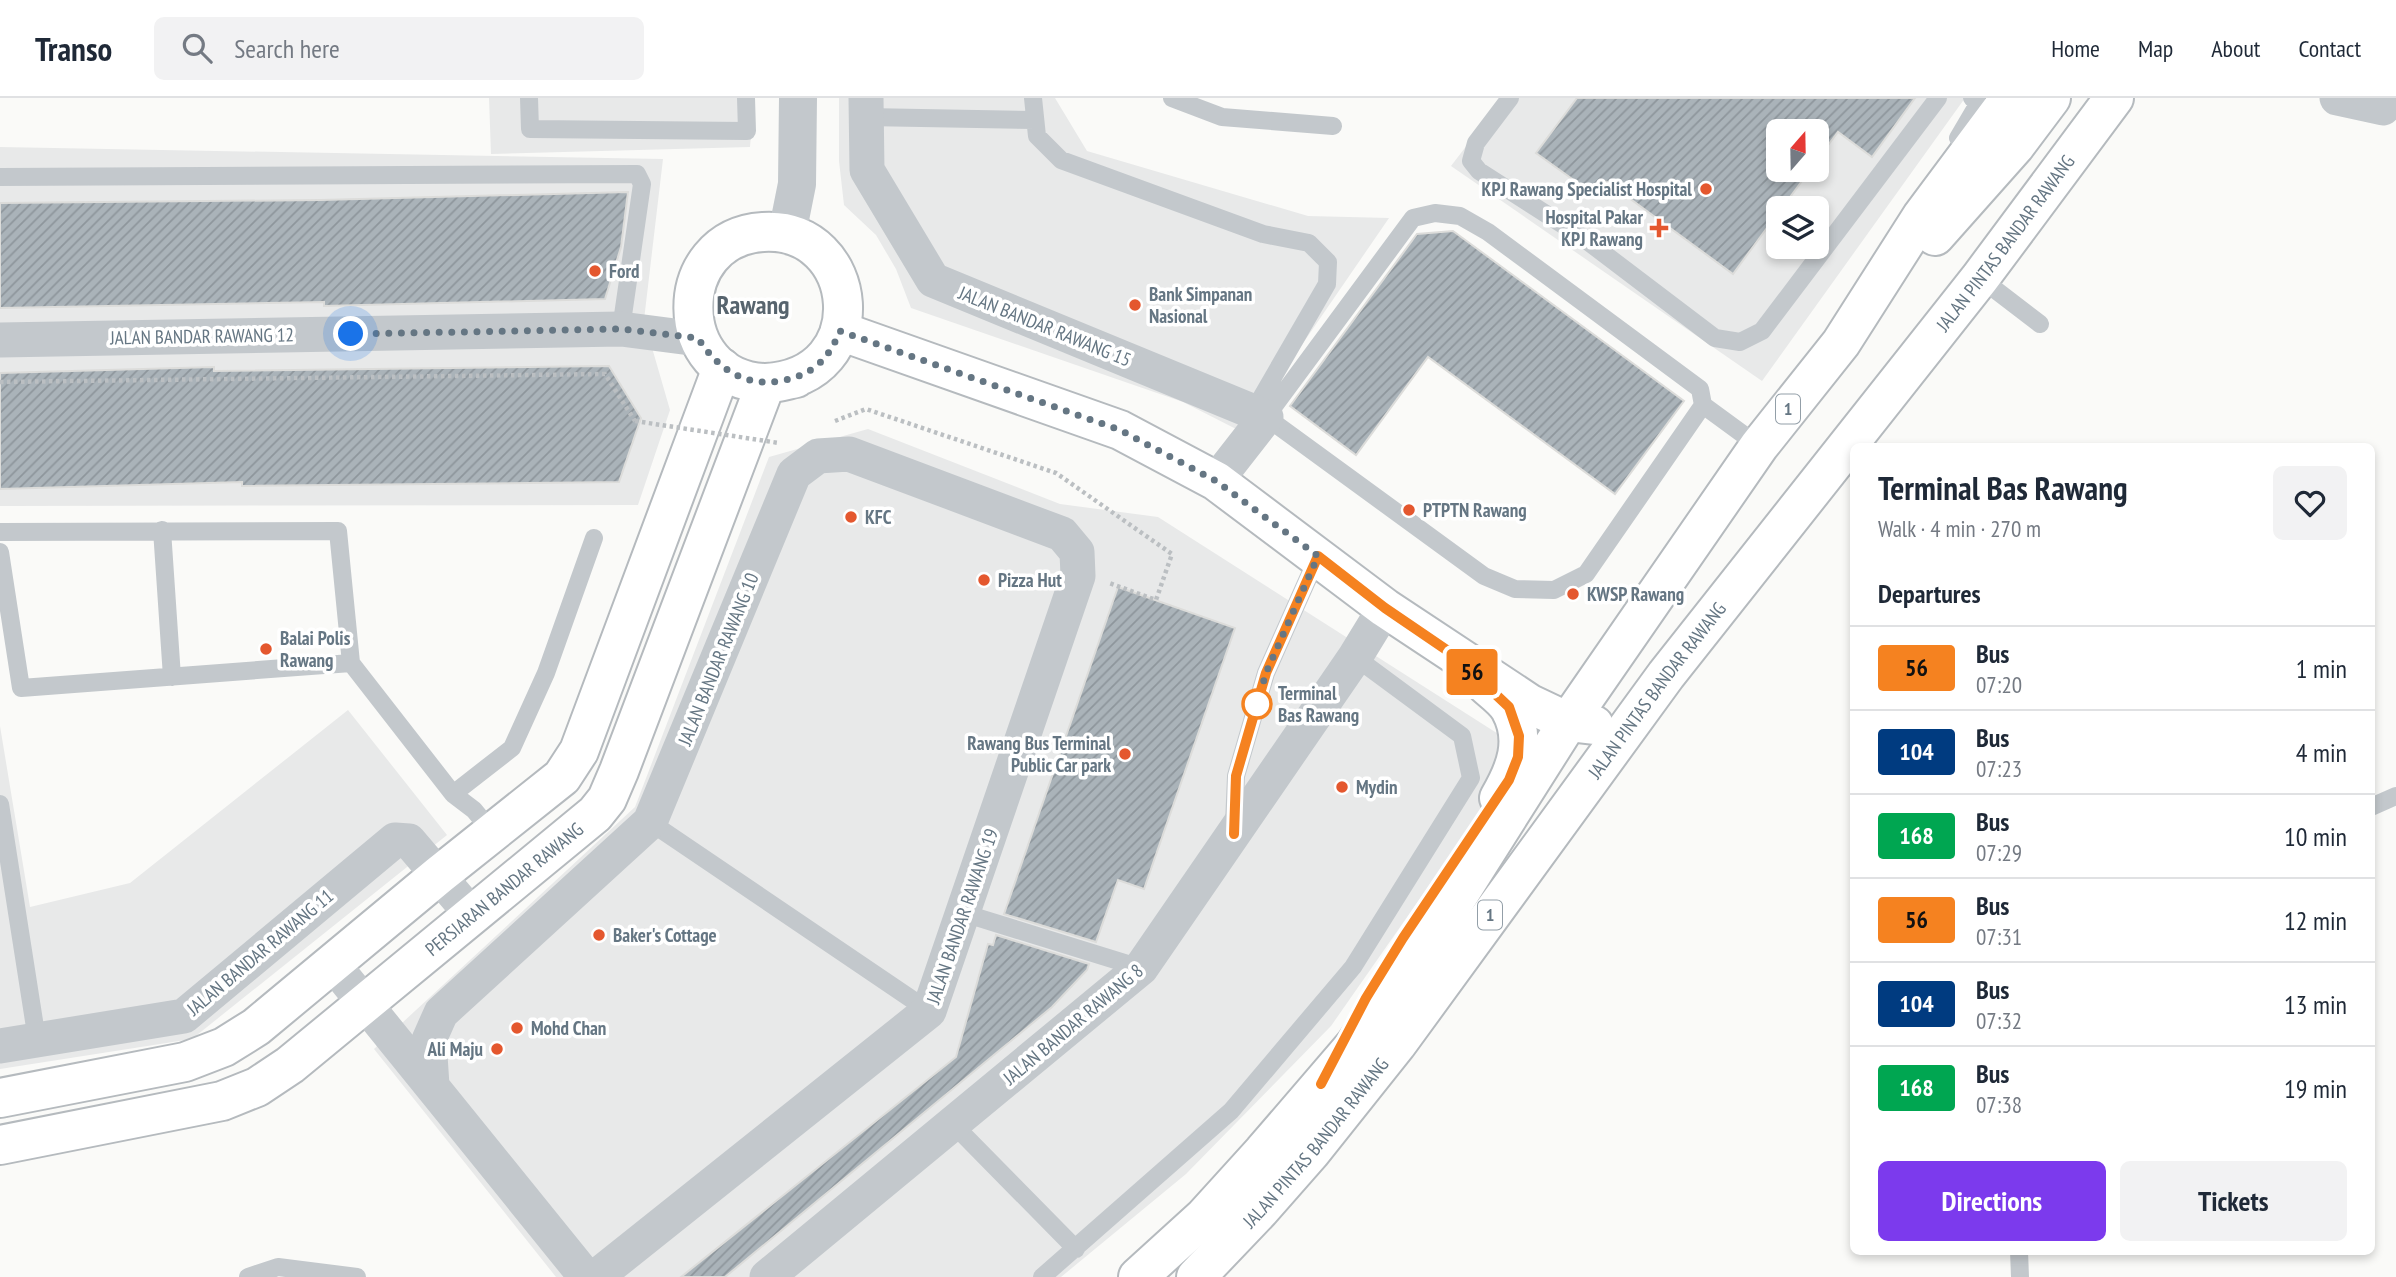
<!DOCTYPE html>
<html lang="en">
<head>
<meta charset="utf-8">
<style>
  :root { --surface:#fff; --page:#f2f2f3; --text:#1f2937; --muted:#747a83; --line:#e0e1e3; --accent:#7c3aed }
  body { margin:0; font-family:"PT Sans Narrow",sans-serif; background:var(--page); color:var(--text); height:100vh; display:flex; flex-direction:column; font-size:26px; white-space:nowrap }
  * { box-sizing:border-box; margin:0 }
  p { font-size:23px; color:var(--muted) }
  .icon { flex:none; width:38px; height:38px; fill:none; stroke:currentColor; stroke-width:2; stroke-linecap:round; stroke-linejoin:round }
  .map { position:relative; flex:1; overflow:hidden }
  .sheet { position:absolute; left:1850px; top:345px; width:525px; height:812px; display:flex; flex-direction:column; background:var(--surface); border-radius:10px; box-shadow:0 4px 10px #0003 }
  .sheet>* { flex:none }
  .badge { padding:0 14px; border-radius:5px; font-size:24px; line-height:46px }
  .needle { width:46px; rotate:20deg }
  .controls { position:absolute; left:1766px; top:21px; display:grid; gap:14px }
  .controls a { display:grid; place-items:center; width:63px; height:63px; border-radius:10px; background:var(--surface); box-shadow:0 4px 10px #0003; font-size:35px }
  .you { position:absolute; width:35px; height:35px; margin:-18px; border:5px solid #fff; border-radius:50%; background:#1a73e8; box-shadow:0 0 0 10px #1a73e833 }
  .map>.badge { position:absolute; translate:-50% -50%; box-shadow:0 0 0 4px #fff }
  h2 { padding:0 28px; font-size:26px; line-height:63px }
  .round { display:grid; place-items:center; flex:none; width:74px; height:74px; border-radius:10px; background:var(--page) }
  .headline { display:flex; align-items:center; justify-content:space-between; height:119px; padding:0 28px }
  h1 { font-size:33px; font-weight:700; line-height:52px }
  .cta { display:flex; gap:14px; margin-top:auto; padding:14px 28px }
  .cta a { flex:1; height:80px; border-radius:10px; background:var(--accent); color:#fff; font-size:28px; font-weight:700; line-height:80px; text-align:center }
  .cta a+a { background:var(--page); color:var(--text) }
  ul { padding:0; list-style:none }
  li { display:flex; align-items:center; gap:21px; height:84px; padding:0 28px; border-top:2px solid var(--line) }
  li div { flex:1 }
  li b { display:block; font-size:26px }
  li em { font-style:normal }
  li .badge { min-width:77px; font-weight:700; text-align:center }
  header { display:flex; align-items:center; gap:42px; box-sizing:border-box; height:98px; padding:0 35px; background:var(--surface); border-bottom:2px solid var(--line) }
  header strong { font-size:33px }
  nav { display:flex; gap:38px; margin-inline-start:auto; font-size:24px }
  .search { width:490px; height:63px; background:var(--page); display:flex; align-items:center; gap:18px; box-sizing:border-box; padding:0 24px; border-radius:10px; color:var(--muted); font-size:26px }
  .map>svg:first-child { display:block }
</style>
</head>
<body>
<header>
<strong>Transo</strong>
<div class="search"><svg class="icon" aria-label="search" viewBox="0 0 24 24"><circle cx="10" cy="10" r="6"/><path d="M15 15l6 6"/></svg>Search here</div>
<nav><a>Home</a><a>Map</a><a>About</a><a>Contact</a></nav>
</header>
<div class="map">
<svg width="2396" height="1179" viewBox="0 0 2396 1179">
  <defs>
    <pattern id="building-hatch" width="6" height="6" patternUnits="userSpaceOnUse" patternTransform="scale(1.75)"><rect width="6" height="6" fill="#aab3b9"/><path d="M-1 1l2-2M0 6l6-6M5 7l2-2" fill="none" stroke="#8e969c"/></pattern>
  </defs>
  <rect width="100%" height="100%" fill="#fafaf8"/>
  <!-- built -->
  <path fill="#e8e9e9" fill-rule="evenodd" d="M489,0H754L750,49L491,56Z
    M839,0H1055L1087,53L1308,118L1389,120L1242,334L1183,304L911,210L896,171L876,137L844,107L839,63Z
    M1503,0H1965L1762,283L1451,68ZM1778,33H1816V72H1778ZM1778,110H1816V149H1778Z
    M0,49L663,61L644,222L670,312L638,407L0,408Z
    M868,331L1060,406L1158,419L1503,639L1486,706L1331,928L1186,1076L1061,1179H556L374,951L635,709L769,359Z
    M348,612L447,737L192,941L0,971V628L30,809L130,785Z"/>
  <!-- building -->
  <path fill="url(#building-hatch)" stroke="#dcdcda" stroke-width="2" d="M1577,0H1915L1872,59L1838,34L1816,63V33H1778V72H1810L1782,110H1778V115L1733,176L1607,84L1596,98L1536,55Z
    M628,94L621,149L605,201L324,208V204L0,210V105L321,102Z
    M1453,133L1684,303L1615,396L1428,259L1356,357L1290,308L1417,136Z
    M609,268L641,320L619,384L242,388V384L0,391V275L214,269V273Z
    M1118,489L1235,530L1144,791L1118,782L1096,844L1004,816Z
    M996,837L1089,866L1087,872L1052,909L725,1179H681L956,959L988,846L993,847Z"/>
  <g fill="none" stroke-linecap="round" stroke-linejoin="round">
    <!-- primary casing -->
    <g stroke="#b5babe" stroke-width="42">
      <g id="primary">
        <path d="M1935,138L2015,48L2051,0"/>
        <path d="M840,233L1120,332L1216,383L1385,510L1530,606L1568,624L1594,627"/>
        <path d="M1486,587C1494,594 1505,602 1510,611C1527,642 1516,671 1499,700"/>
        <path d="M0,1000L185,964L224,949L256,929L439,777L562,679L579,653L722,270"/>
        <path id="s1" d="M0,1047L222,1003L257,989L290,967L595,716L607,701L619,673L766,285C877,279 861,128 763,134C669,140 671,281 764,285C774,286 786,282 796,280"/>
        <path d="M1138,1179L1204,1119L1263,1054L1355,947L1451,809L1568,624L1759,348L1841,245L1922,118L2010,0"/>
        <path id="s2" d="M1196,1179L1260,1112L1311,1054L1397,946L1666,577L1980,180L2114,0"/>
      </g>
    </g>
    <!-- path -->
    <path stroke="#bbbfc2" stroke-width="4.5" stroke-dasharray="3.5 3.5" stroke-linecap="butt" d="M0,284L605,276L635,323
      M835,323L866,311L1056,375L1172,456L1156,502L1109,485"/>
    <!-- service -->
    <path stroke="#c3c8cc" stroke-width="18" d="M529,0L530,31L747,33L746,0
      M1033,0L1037,38L1061,62L1263,136L1309,145L1328,164L1327,186L1253,314
      M1172,0L1222,19L1333,28
      M1510,0L1476,45L1471,63L1479,73L1582,139L1715,240L1740,244L1762,233L1938,0
      M866,19L1035,22
      M1958,40L1978,6L1972,0
      M0,79L637,76L642,86L621,231
      M1435,115L1460,118L1488,134L1700,291L1703,307L1586,476L1554,492L1515,491L1484,478L1266,319L1413,120Z
      M1980,180L2040,226
      M1703,307L1759,348
      M162,432L172,579
      M0,434L338,433L351,565
      M0,454L21,590L351,565L453,696L474,712L492,734
      M453,696L512,650L546,575L594,440
      M0,706L37,942
      M2371,709L2396,698
      M650,724L929,913
      M1234,726L1236,678L1266,575L1318,458
      M963,815L1141,870
      M953,1026L1076,1151
      M2019,1153L2020,1179
      M248,1179L278,1169L357,1179
      M1042,1179L1231,1013L1353,869L1471,680L1462,638L1355,559"/>
    <!-- minor -->
    <path stroke="#c3c8cc" stroke-width="35" d="M866,0L867,72L933,182L1266,319L1216,383
      M2337,0L2383,10
      M0,242L621,231L698,241
      M332,865L586,1179
      M0,948L184,918L395,742L409,743L472,817
      M432,988L429,942L441,915L650,724L794,376L818,358L849,356L1062,436L1077,454L1078,478L929,913L596,1179
      M767,1179L1141,870L1355,559L1385,510"/>
    <!-- tertiary -->
    <path stroke="#c3c8cc" stroke-width="38" d="M787,136L797,86L798,0"/>
    <!-- primary -->
    <use href="#primary" stroke="#fff" stroke-width="38"/>
    <!-- path-bridge -->
    <path stroke="#bbbfc2" stroke-width="4.5" stroke-dasharray="3.5 3.5" stroke-linecap="butt" d="M635,323L779,345"/>
  </g>
  <g fill="none" stroke-linecap="round" stroke-linejoin="round">
    <!-- line casing -->
    <g stroke="#fff" stroke-width="16">
      <path id="line" d="M1234,736L1236,678L1266,575L1318,458L1385,510L1454,557L1509,609L1519,638L1518,659L1509,682L1403,840L1366,900L1321,986"/>
    </g>
    <!-- line -->
    <use href="#line" stroke="#f58220" stroke-width="10"/>
    <!-- walk -->
    <path stroke="#657683" stroke-width="7" stroke-dasharray="0 12.6" d="M351,236L621,231L698,240C717,270 744,289 780,283C793,281 804,277 815,269C827,260 834,247 840,233L1120,332L1216,383L1318,458L1266,575L1257,606"/>
  </g>
  <!-- markers -->
  <g fill="#e4572e" stroke="#fff" stroke-width="2.5">
    <circle cx="1706" cy="91" r="7"/>
    <path d="M1655.5 119.5h7v7h7v7h-7v7h-7v-7h-7v-7h7z"/>
    <circle cx="595" cy="173" r="7"/>
    <circle cx="1135" cy="207" r="7"/>
    <circle cx="1409" cy="412" r="7"/>
    <circle cx="851" cy="419" r="7"/>
    <circle cx="984" cy="482" r="7"/>
    <circle cx="1573" cy="496" r="7"/>
    <circle cx="266" cy="551" r="7"/>
    <circle cx="1125" cy="656" r="7"/>
    <circle cx="1342" cy="689" r="7"/>
    <circle cx="599" cy="837" r="7"/>
    <circle cx="517" cy="930" r="7"/>
    <circle cx="497" cy="951" r="7"/>
  </g>
  <circle fill="#fff" stroke="#f58220" stroke-width="3.5" cx="1257" cy="606" r="14"/>
  <g text-anchor="middle" stroke-width="7" stroke-linejoin="round" paint-order="stroke">
    <!-- shield labels -->
    <g fill="#fff" stroke="#939fa8" stroke-width="2">
      <rect x="1776" y="296.5" width="24" height="29" rx="5"/>
      <rect x="1478" y="802.5" width="24" height="29" rx="5"/>
    </g>
    <g font-size="18" font-weight="bold" fill="#657683">
      <text x="1788" y="317">1</text>
      <text x="1490" y="823">1</text>
    </g>
    <!-- poi labels -->
    <g font-size="19" font-weight="bold" fill="#657683" stroke="#fff" text-anchor="start">
      <text x="1692" y="98" text-anchor="end">KPJ Rawang Specialist Hospital</text>
      <text x="1643" y="126" text-anchor="end">Hospital Pakar<tspan x="1643" dy="22">KPJ Rawang</tspan></text>
      <text x="609" y="180">Ford</text>
      <text x="1149" y="203">Bank Simpanan<tspan x="1149" dy="22">Nasional</tspan></text>
      <text x="1423" y="419">PTPTN Rawang</text>
      <text x="865" y="426">KFC</text>
      <text x="998" y="489">Pizza Hut</text>
      <text x="1587" y="503">KWSP Rawang</text>
      <text x="280" y="547">Balai Polis<tspan x="280" dy="22">Rawang</tspan></text>
      <text x="1111" y="652" text-anchor="end">Rawang Bus Terminal<tspan x="1111" dy="22">Public Car park</tspan></text>
      <text x="1356" y="696">Mydin</text>
      <text x="613" y="844">Baker's Cottage</text>
      <text x="531" y="937">Mohd Chan</text>
      <text x="483" y="958" text-anchor="end">Ali Maju</text>
    </g>
    <!-- street labels -->
    <g font-size="19" fill="#657683" stroke="#fff">
      <text dy="7" stroke="none"><textPath href="#s2" startOffset="1314">JALAN PINTAS BANDAR RAWANG</textPath></text>
      <text transform="translate(1045 228) rotate(22)" y="7">JALAN BANDAR RAWANG 15</text>
      <text transform="translate(202 238) rotate(-1)" y="7">JALAN BANDAR RAWANG 12</text>
      <text transform="translate(718 561) rotate(-68)" y="7">JALAN BANDAR RAWANG 10</text>
      <text dy="7" stroke="none"><textPath href="#s2" startOffset="747">JALAN PINTAS BANDAR RAWANG</textPath></text>
      <text dy="7" stroke="none"><textPath href="#s1" startOffset="581">PERSIARAN BANDAR RAWANG</textPath></text>
      <text transform="translate(962 818) rotate(-71)" y="7">JALAN BANDAR RAWANG 19</text>
      <text transform="translate(260 854) rotate(-40)" y="7">JALAN BANDAR RAWANG 11</text>
      <text transform="translate(1073 926) rotate(-40)" y="7">JALAN BANDAR RAWANG 8</text>
      <text dy="7" stroke="none"><textPath href="#s2" startOffset="180">JALAN PINTAS BANDAR RAWANG</textPath></text>
    </g>
    <!-- stop labels -->
    <g font-size="19" font-weight="bold" fill="#657683" stroke="#fff" text-anchor="start">
      <text x="1278" y="602">Terminal<tspan x="1278" dy="22">Bas Rawang</tspan></text>
    </g>
    <!-- district labels -->
    <g font-size="26" font-weight="bold" fill="#57646e" stroke="#fff">
      <text x="753" y="216">Rawang</text>
    </g>
  </g>
</svg>
<div class="controls">
<a><svg class="needle" viewBox="-14 -14 28 28"><path d="M0-13l5 13h-10z" fill="#e53935"/><path d="M0 13l5-13h-10z" fill="#747a83"/></svg></a>
<a><svg class="icon" aria-label="layers" viewBox="0 0 24 24"><path d="M12 4l9 5-9 5-9-5zM3 14l9 5 9-5"/></svg></a>
</div>
<div class="you" style="left:351px;top:236px"></div>
<b class="badge" style="left:1472px;top:574px;background:#f58220;color:#111">56</b>
<section class="sheet">
<div class="headline"><div><h1>Terminal Bas Rawang</h1><p>Walk · 4 min · 270 m</p></div><a class="round"><svg class="icon" aria-label="heart" viewBox="0 0 24 24"><path d="M12 20l-8-8c-3-5 5-10 8-4 3-6 11-1 8 4z"/></svg></a></div>
<h2>Departures</h2>
<ul>
<li><span class="badge" style="background:#f58220;color:#111">56</span><div><b>Bus</b><p>07:20</p></div><em>1 min</em></li>
<li><span class="badge" style="background:#003b80;color:#fff">104</span><div><b>Bus</b><p>07:23</p></div><em>4 min</em></li>
<li><span class="badge" style="background:#00a651;color:#fff">168</span><div><b>Bus</b><p>07:29</p></div><em>10 min</em></li>
<li><span class="badge" style="background:#f58220;color:#111">56</span><div><b>Bus</b><p>07:31</p></div><em>12 min</em></li>
<li><span class="badge" style="background:#003b80;color:#fff">104</span><div><b>Bus</b><p>07:32</p></div><em>13 min</em></li>
<li><span class="badge" style="background:#00a651;color:#fff">168</span><div><b>Bus</b><p>07:38</p></div><em>19 min</em></li>
</ul>
<div class="cta"><a>Directions</a><a>Tickets</a></div>
</section>
</div>
</body>
</html>
